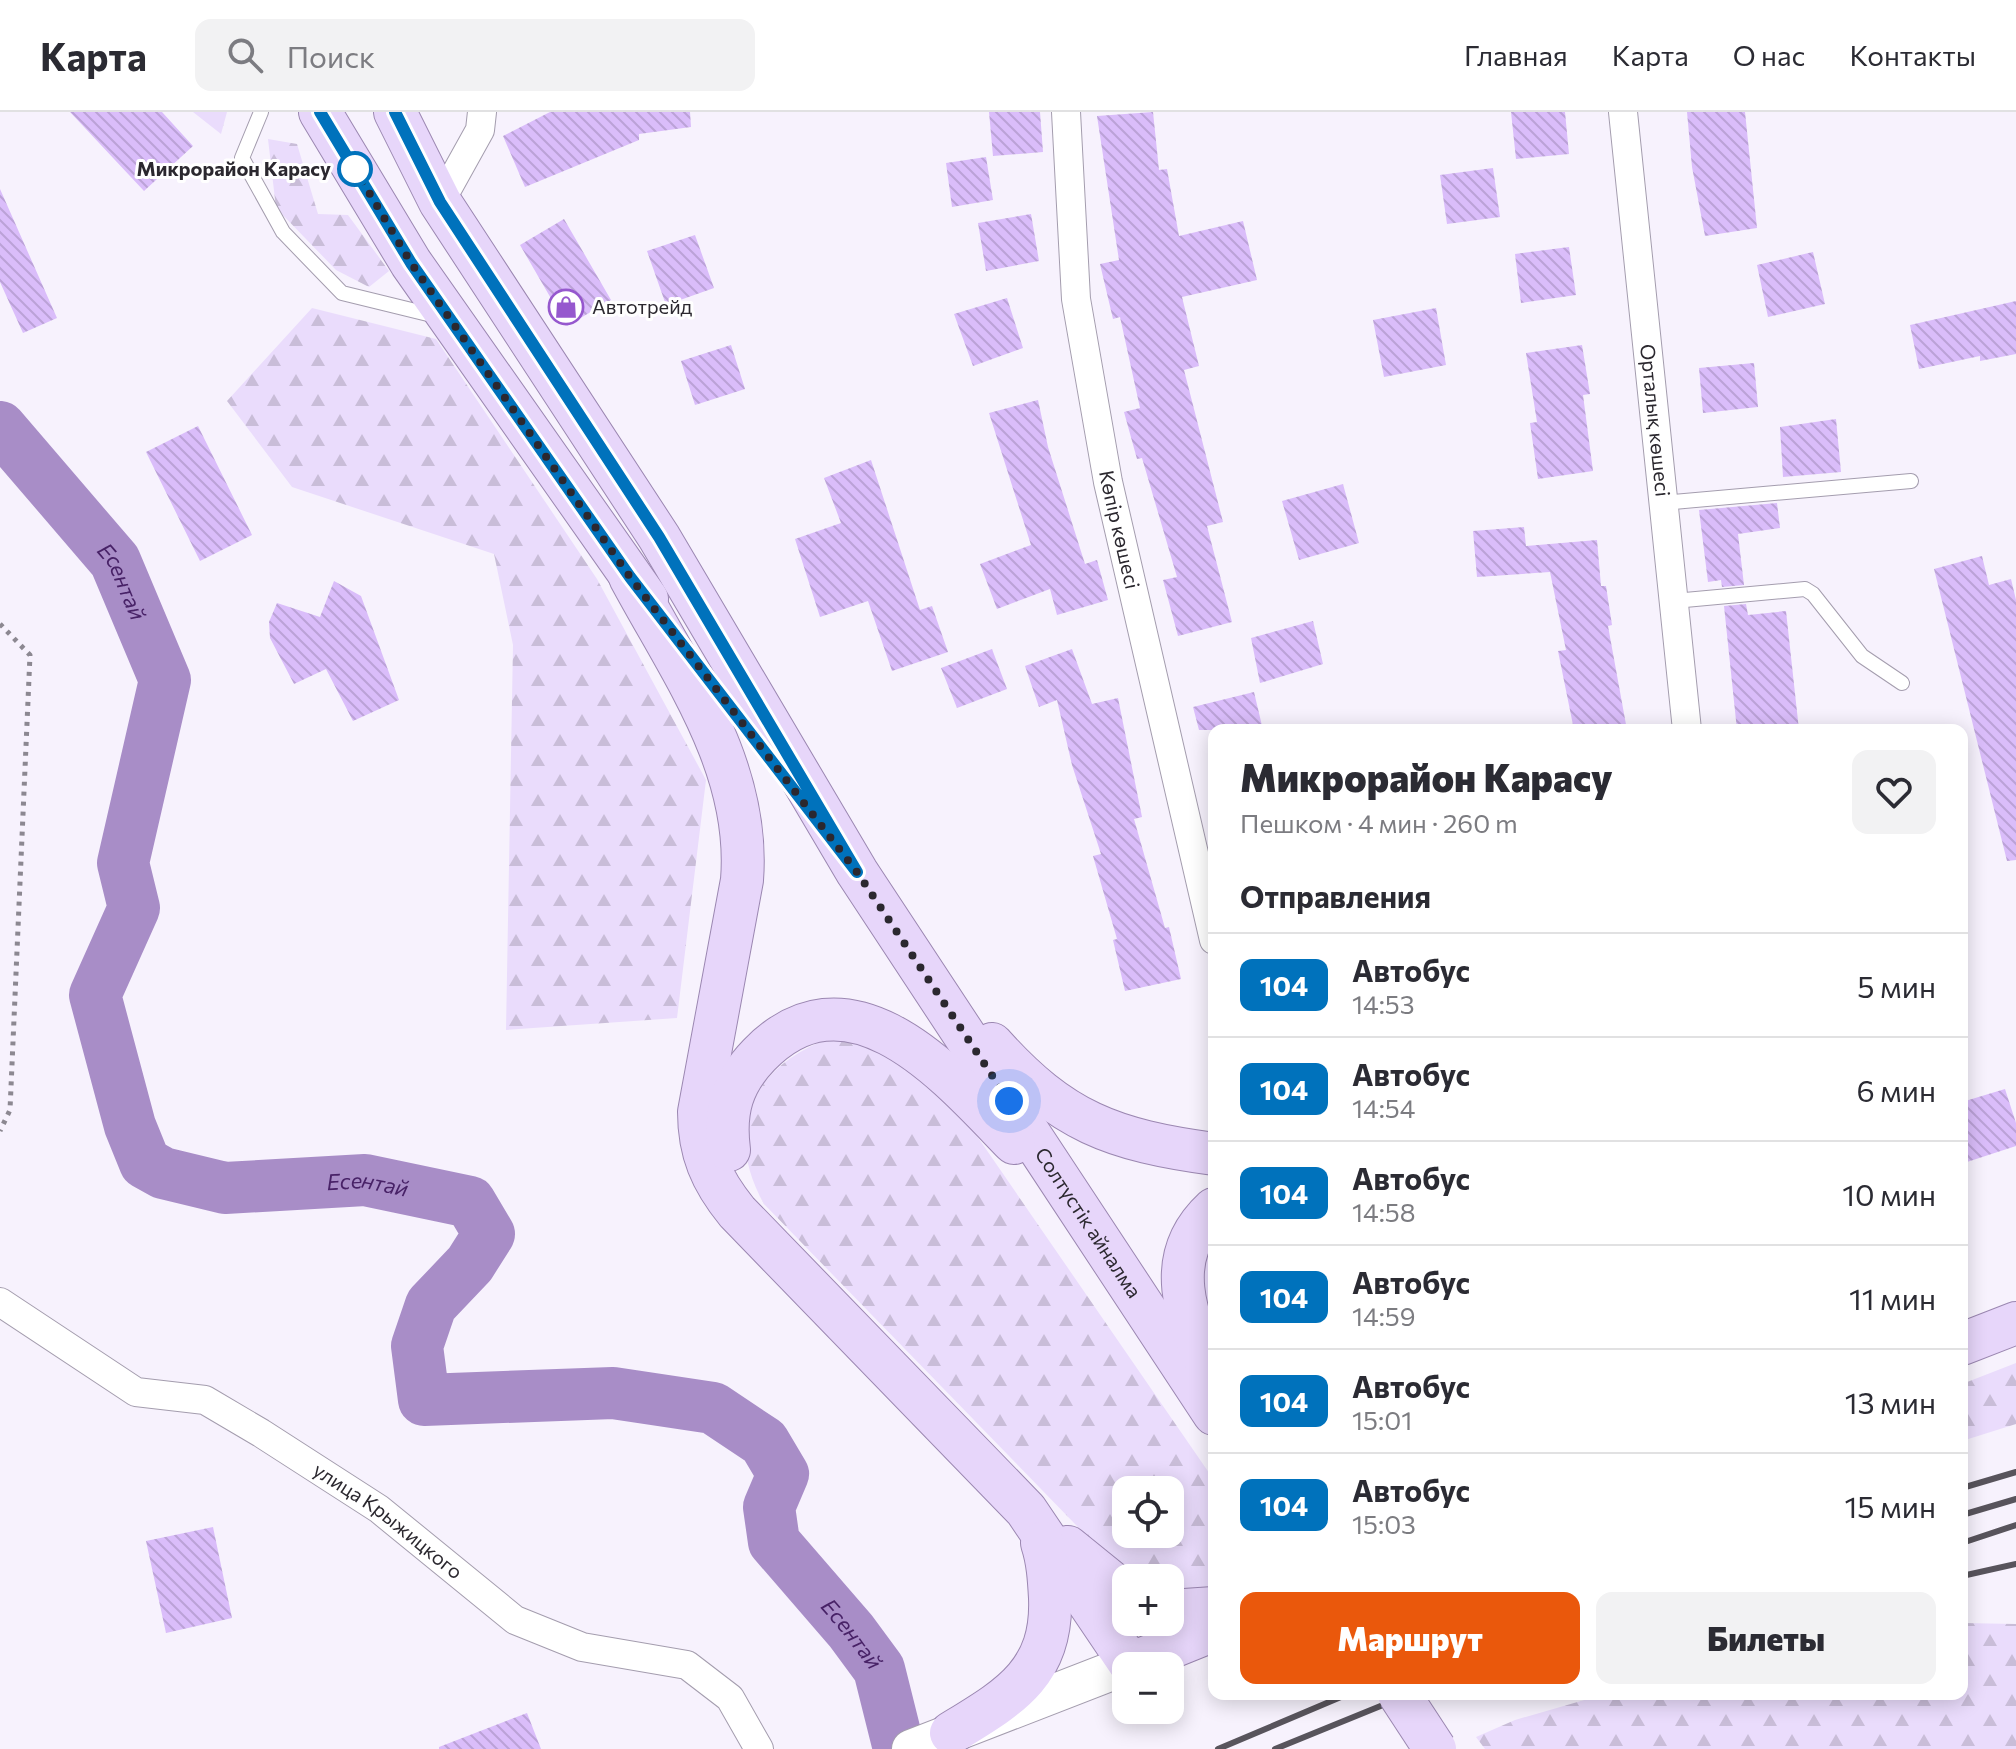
<!DOCTYPE html>
<html lang="ru">
<head>
<meta charset="utf-8">
<style>
  :root { --surface:#fff; --page:#f2f2f3; --text:#2b2b33; --muted:#7c7c81; --line:#e1e1e2; --accent:#ea580c }
  body { margin:0; font-family:Commissioner,sans-serif; background:var(--page); color:var(--text); height:100vh; display:flex; flex-direction:column; font-size:30px; white-space:nowrap }
  * { box-sizing:border-box; margin:0 }
  p { font-size:26px; color:var(--muted) }
  .icon { flex:none; width:44px; height:44px; fill:none; stroke:currentColor; stroke-width:2; stroke-linecap:round; stroke-linejoin:round }
  .map { position:relative; flex:1; overflow:hidden }
  .details { position:absolute; left:1208px; top:612px; width:760px; height:976px; display:flex; flex-direction:column; background:var(--surface); border-radius:16px; box-shadow:0 4px 20px #0003 }
  .details>* { flex:none }
  .badge { padding:0 16px; border-radius:12px; font-size:28px; line-height:52px }
  .buttons { position:absolute; left:1112px; top:1364px; display:grid; gap:16px }
  .buttons a { display:grid; place-items:center; width:72px; height:72px; border-radius:16px; background:var(--surface); box-shadow:0 4px 20px #0003; font-size:40px }
  .you { position:absolute; width:40px; height:40px; margin:-20px; border:6px solid #fff; border-radius:50%; background:#1a73e8; box-shadow:0 0 0 12px #1a73e833 }
  .map>.badge { position:absolute; translate:-50% -50%; box-shadow:0 0 0 4px #fff }
  h2 { padding:0 32px; font-size:30px; line-height:72px }
  .round { display:grid; place-items:center; flex:none; width:84px; height:84px; border-radius:16px; background:var(--page) }
  .headline { display:flex; align-items:center; justify-content:space-between; height:136px; padding:0 32px }
  h1 { font-size:38px; font-weight:800; line-height:60px }
  .cta { display:flex; gap:16px; margin-top:auto; padding:16px 32px }
  .cta a { flex:1; height:92px; border-radius:16px; background:var(--accent); color:#fff; font-size:32px; font-weight:800; line-height:92px; text-align:center }
  .cta a+a { background:var(--page); color:var(--text) }
  ul { padding:0; list-style:none }
  li { display:flex; align-items:center; gap:24px; height:104px; padding:0 32px; border-top:2px solid var(--line) }
  li div { flex:1 }
  li b { display:block; font-size:30px }
  li em { font-style:normal }
  li .badge { min-width:88px; font-weight:700; text-align:center }
  header { display:flex; align-items:center; gap:48px; box-sizing:border-box; height:112px; padding:0 40px; background:var(--surface); border-bottom:2px solid var(--line) }
  header strong { font-size:38px }
  nav { display:flex; gap:44px; margin-inline-start:auto; font-size:28px }
  .search { width:560px; height:72px; background:var(--page); display:flex; align-items:center; gap:20px; box-sizing:border-box; padding:0 28px; border-radius:16px; color:var(--muted); font-size:30px }
  .map>svg:first-child { display:block }
</style>
</head>
<body>
<header>
<strong>Карта</strong>
<div class="search"><svg class="icon" aria-label="search" viewBox="0 0 24 24"><circle cx="10" cy="10" r="6"/><path d="M15 15l6 6"/></svg>Поиск</div>
<nav><a>Главная</a><a>Карта</a><a>О нас</a><a>Контакты</a></nav>
</header>
<div class="map">
<svg width="2016" height="1637" viewBox="0 0 2016 1637">
  <defs>
    <pattern id="forest-firs" width="22" height="20" patternUnits="userSpaceOnUse" patternTransform="scale(2)"><rect width="22" height="20" fill="#eadcfc"/><path d="M5 1l3.5 6h-7zM16 11l3.5 6h-7z" fill="#c9bdd8"/></pattern>
    <pattern id="building-back-hatch" width="6" height="6" patternUnits="userSpaceOnUse" patternTransform="scale(2)"><rect width="6" height="6" fill="#dabdfa"/><path d="M-1 5l2 2M0 0l6 6M5-1l2 2" fill="none" stroke="#bba2d7"/></pattern>
  </defs>
  <rect width="100%" height="100%" fill="#f7f2fd"/>
  <!-- green -->
  <path fill="#eadcfc" d="M1214,1120V1224L1197,1167Z"/>
  <!-- forest -->
  <path fill="url(#forest-firs)" fill-rule="evenodd" d="M193,0H227L221,22Z
    M268,27L297,32L318,102L348,103L389,159L369,175L336,158L276,96Z
    M312,196L436,227L597,467L706,668L677,906L506,918L513,533L494,442L292,375L227,289Z
    M831,926L876,930L959,998L1214,1368V1480L1170,1482V1466H1135L1109,1447L764,1092C722,1017 753,953 831,926ZM1126,1378H1170V1422H1126Z
    M2016,1251V1312L1962,1329V1272Z
    M1962,1511L2016,1512V1637H1485L1476,1625L1515,1608L1605,1582H1962Z"/>
  <g fill="none" stroke-linecap="round" stroke-linejoin="round">
    <!-- river -->
    <path stroke="#a88dc7" stroke-width="52" id="s1" d="M0,315L115,449L165,568L123,751L134,796L95,883L130,1014L145,1051L163,1061L225,1076L365,1068L470,1090L489,1122L470,1152L431,1193L417,1234L424,1288L613,1281L713,1296L764,1330L783,1362L769,1395L774,1430L851,1519L879,1557L899,1637"/>
  </g>
  <!-- building -->
  <path fill="url(#building-back-hatch)" d="M70,0H162L193,34L144,79Z
    M550,0H690L691,15L639,22V28L525,75L503,24Z
    M989,0H1040L1043,40L993,44Z
    M1153,0L1159,58L1167,57L1179,124L1243,109L1257,168L1182,185L1199,254L1184,258L1223,410L1207,414L1232,510L1178,524L1163,468L1177,465L1142,346L1137,347L1124,300L1140,296L1120,205L1113,207L1100,152L1119,148L1097,4Z
    M1511,0H1565L1569,42L1516,47Z
    M1687,0H1745L1757,116L1705,124L1692,55Z
    M986,45L993,88L952,95L946,51Z
    M1493,56L1500,105L1447,112L1440,63Z
    M0,77L57,206L23,221L0,170Z
    M1031,102L1039,149L986,159L978,111Z
    M564,107L611,188L567,214L520,133Z
    M695,123L714,176L666,193L647,139Z
    M1569,135L1576,183L1521,191L1515,142Z
    M1813,140L1825,192L1768,205L1757,153Z
    M1007,186L1023,236L973,254L954,202Z
    M2016,189V242L1980,249V244L1919,257L1910,213Z
    M1436,196L1446,253L1384,265L1373,208Z
    M731,233L745,277L695,293L681,249Z
    M1582,233L1590,282L1583,283L1593,359L1538,367L1530,311L1537,310L1526,241Z
    M1754,251L1758,295L1703,301L1699,256Z
    M1038,288L1048,335L1085,452L1097,448L1108,488L1057,503L1050,477L997,497L980,452L1031,433L989,301Z
    M1836,307L1841,360L1783,365L1780,315Z
    M198,314L252,423L200,449L146,340Z
    M871,348L920,498L932,494L948,540L892,559L868,489L820,505L795,427L841,411L824,366Z
    M1343,372L1359,431L1299,448L1282,389Z
    M1777,391L1780,416L1738,422L1744,473L1722,475L1721,468L1708,470L1699,398Z
    M1524,415L1526,434L1597,428L1601,474H1606L1612,513L1608,514L1627,618H1574L1558,539L1566,538L1550,460L1477,465L1473,419Z
    M1982,444L1989,473L2011,467L2016,488V748L2007,749L1934,457Z
    M334,469L361,484L399,588L353,609L326,557L294,572L270,526L269,510L277,491L320,505Z
    M1746,492L1748,503L1786,499L1799,618H1737L1724,494Z
    M1313,509L1323,552L1260,571L1251,526Z
    M992,537L1007,577L957,596L941,556Z
    M1072,537L1092,592L1118,586L1142,705L1134,707L1165,816L1169,815L1181,867L1125,879L1113,828L1117,827L1093,744L1101,742L1072,653L1057,588L1039,595L1025,554Z
    M1254,580L1263,618H1199L1193,595Z
    M2005,977L2016,1011V1034L1967,1050L1962,1033V990Z
    M213,1415L232,1506L166,1521L146,1429Z
    M527,1601L541,1637H439V1635Z"/>
  <g fill="none" stroke-linecap="round" stroke-linejoin="round">
    <!-- lane casing -->
    <g stroke="#a49dae" stroke-width="16">
      <path id="lane" d="M261,0L242,46L283,120L342,181L436,204
        M1662,391L1911,369
        M1674,489L1805,477L1813,482L1862,544L1902,571"/>
    </g>
    <!-- street casing -->
    <g stroke="#a49dae" stroke-width="30">
      <g id="street">
        <path id="s2" d="M1066,0L1076,187L1108,370L1214,828"/>
        <path id="s3" d="M1623,0L1687,618"/>
        <path d="M440,90L480,18L482,0"/>
        <path id="s4" d="M0,1190L136,1280L205,1288L261,1321L379,1397L515,1508L582,1535L687,1553L730,1586L759,1637"/>
      </g>
    </g>
    <!-- secondary casing -->
    <g stroke="#a49dae" stroke-width="40">
      <path id="secondary" d="M911,1637L1130,1552"/>
    </g>
    <!-- primary casing -->
    <g stroke="#9b87b1" stroke-width="44">
      <g id="primary">
        <path d="M320,0L411,151L647,487"/>
        <path id="s5" d="M395,0L440,90L659,425L857,760L1214,1302"/>
        <path d="M630,465C681,560 751,655 742,768L699,1000C699,1040 711,1068 737,1100L1026,1398L1130,1552L1214,1518"/>
        <path d="M992,932C1062,1010 1112,1028 1214,1042"/>
        <path d="M729,1038C724,999 732,971 759,943C851,848 951,966 1014,1031"/>
        <path d="M1962,1232L2016,1211"/>
        <path d="M1212,1263C1186,1206 1161,1146 1214,1097"/>
        <path d="M1068,1435L1126,1482"/>
        <path d="M1170,1499L1214,1496"/>
        <path d="M951,1621C1008,1586 1053,1562 1050,1486C1049,1468 1048,1449 1042,1431"/>
      </g>
    </g>
    <!-- path -->
    <path stroke="#8c8891" stroke-width="5" stroke-dasharray="4 6" stroke-linecap="butt" d="M0,512L30,543L10,998L0,1019"/>
    <!-- lane -->
    <use href="#lane" stroke="#fff" stroke-width="14"/>
    <!-- street -->
    <use href="#street" stroke="#fff" stroke-width="28"/>
    <!-- secondary -->
    <use href="#secondary" stroke="#fff" stroke-width="38"/>
    <!-- primary -->
    <use href="#primary" stroke="#e7d6fa" stroke-width="42"/>
    <!-- rail -->
    <path stroke="#58545c" stroke-width="6" d="M1962,1376L2016,1360
      M1962,1403L2016,1387
      M1962,1431L2016,1413
      M1962,1464L2016,1452
      M1218,1637L1348,1582
      M1275,1637L1410,1582"/>
    <!-- primary-bridge casing -->
    <g stroke="#9b87b1" stroke-width="44" stroke-linecap="butt">
      <path id="primary-bridge" d="M1399,1582L1435,1637"/>
    </g>
    <!-- primary-bridge -->
    <use href="#primary-bridge" stroke="#e7d6fa" stroke-width="42"/>
  </g>
  <g fill="none" stroke-linecap="round" stroke-linejoin="round">
    <!-- line casing -->
    <g stroke="#fff" stroke-width="18">
      <path id="line" d="M320,0L411,151L630,465L857,760L659,425L440,90L395,0"/>
    </g>
    <!-- line -->
    <use href="#line" stroke="#0072bc" stroke-width="12"/>
    <!-- walk -->
    <path stroke="#2b282f" stroke-width="8" stroke-dasharray="0 14.4" d="M355,57L411,151L630,465L857,760L1009,989"/>
  </g>
  <!-- icons -->
  <defs>
    <g id="shop-ring" transform="scale(1.8)"><circle r="9.5" fill="#fff" stroke="#9658ce" stroke-width="1.5"/><path d="M-5-2.5h2.3a2.7 3.5 0 0 1 5.4 0H5L5.5 6h-11ZM-1.5-2.5h3a1.5 2.3 0 0 0-3 0Z" fill="#9658ce"/></g>
  </defs>
  <g fill-rule="evenodd">
    <use href="#shop-ring" x="566" y="195"/>
  </g>
  <!-- markers -->
  <circle fill="#fff" stroke="#0072bc" stroke-width="4" cx="355" cy="57" r="16"/>
  <g text-anchor="middle" stroke-width="6" stroke-linejoin="round" paint-order="stroke">
    <!-- stop labels -->
    <g font-size="20" font-weight="bold" fill="#2b282f" stroke="#fff" text-anchor="end">
      <text x="331" y="64">Микрорайон Карасу</text>
    </g>
    <!-- poi labels -->
    <g font-size="20" fill="#2b282f" stroke="#fff" text-anchor="start">
      <text x="592" y="202">Автотрейд</text>
    </g>
    <!-- street labels -->
    <g font-size="20" fill="#2b282f" stroke="#fff">
      <text dy="7" stroke="none"><textPath href="#s3" startOffset="310">Орталық көшесі</textPath></text>
      <text dy="7" stroke="none"><textPath href="#s2" startOffset="422">Көпір көшесі</textPath></text>
      <text dy="7" stroke="none"><textPath href="#s5" startOffset="1310">Солтүстік айналма</textPath></text>
      <text dy="7" stroke="none"><textPath href="#s4" startOffset="452">улица Крыжицкого</textPath></text>
    </g>
    <!-- water labels -->
    <g font-size="22" font-style="italic" fill="#482267" stroke="#fff">
      <text dy="8" stroke="none"><textPath href="#s1" startOffset="198">Есентай</textPath></text>
      <text dy="8" stroke="none"><textPath href="#s1" startOffset="1038">Есентай</textPath></text>
      <text dy="8" stroke="none"><textPath href="#s1" startOffset="1950">Есентай</textPath></text>
    </g>
  </g>
</svg>
<div class="buttons">
<a><svg class="icon" aria-label="locate" viewBox="0 0 24 24"><circle cx="12" cy="12" r="6"/><path d="M12 2v4M12 18v4M2 12h4M18 12h4"/></svg></a>
<a>+</a>
<a>−</a>
</div>
<div class="you" style="left:1009px;top:989px"></div>
<section class="details">
<div class="headline"><div><h1>Микрорайон Карасу</h1><p>Пешком · 4 мин · 260 m</p></div><a class="round"><svg class="icon" aria-label="heart" viewBox="0 0 24 24"><path d="M12 20l-8-8c-3-5 5-10 8-4 3-6 11-1 8 4z"/></svg></a></div>
<h2>Отправления</h2>
<ul>
<li><span class="badge" style="background:#0072bc;color:#fff">104</span><div><b>Автобус</b><p>14:53</p></div><em>5 мин</em></li>
<li><span class="badge" style="background:#0072bc;color:#fff">104</span><div><b>Автобус</b><p>14:54</p></div><em>6 мин</em></li>
<li><span class="badge" style="background:#0072bc;color:#fff">104</span><div><b>Автобус</b><p>14:58</p></div><em>10 мин</em></li>
<li><span class="badge" style="background:#0072bc;color:#fff">104</span><div><b>Автобус</b><p>14:59</p></div><em>11 мин</em></li>
<li><span class="badge" style="background:#0072bc;color:#fff">104</span><div><b>Автобус</b><p>15:01</p></div><em>13 мин</em></li>
<li><span class="badge" style="background:#0072bc;color:#fff">104</span><div><b>Автобус</b><p>15:03</p></div><em>15 мин</em></li>
</ul>
<div class="cta"><a>Маршрут</a><a>Билеты</a></div>
</section>
</div>
</body>
</html>
